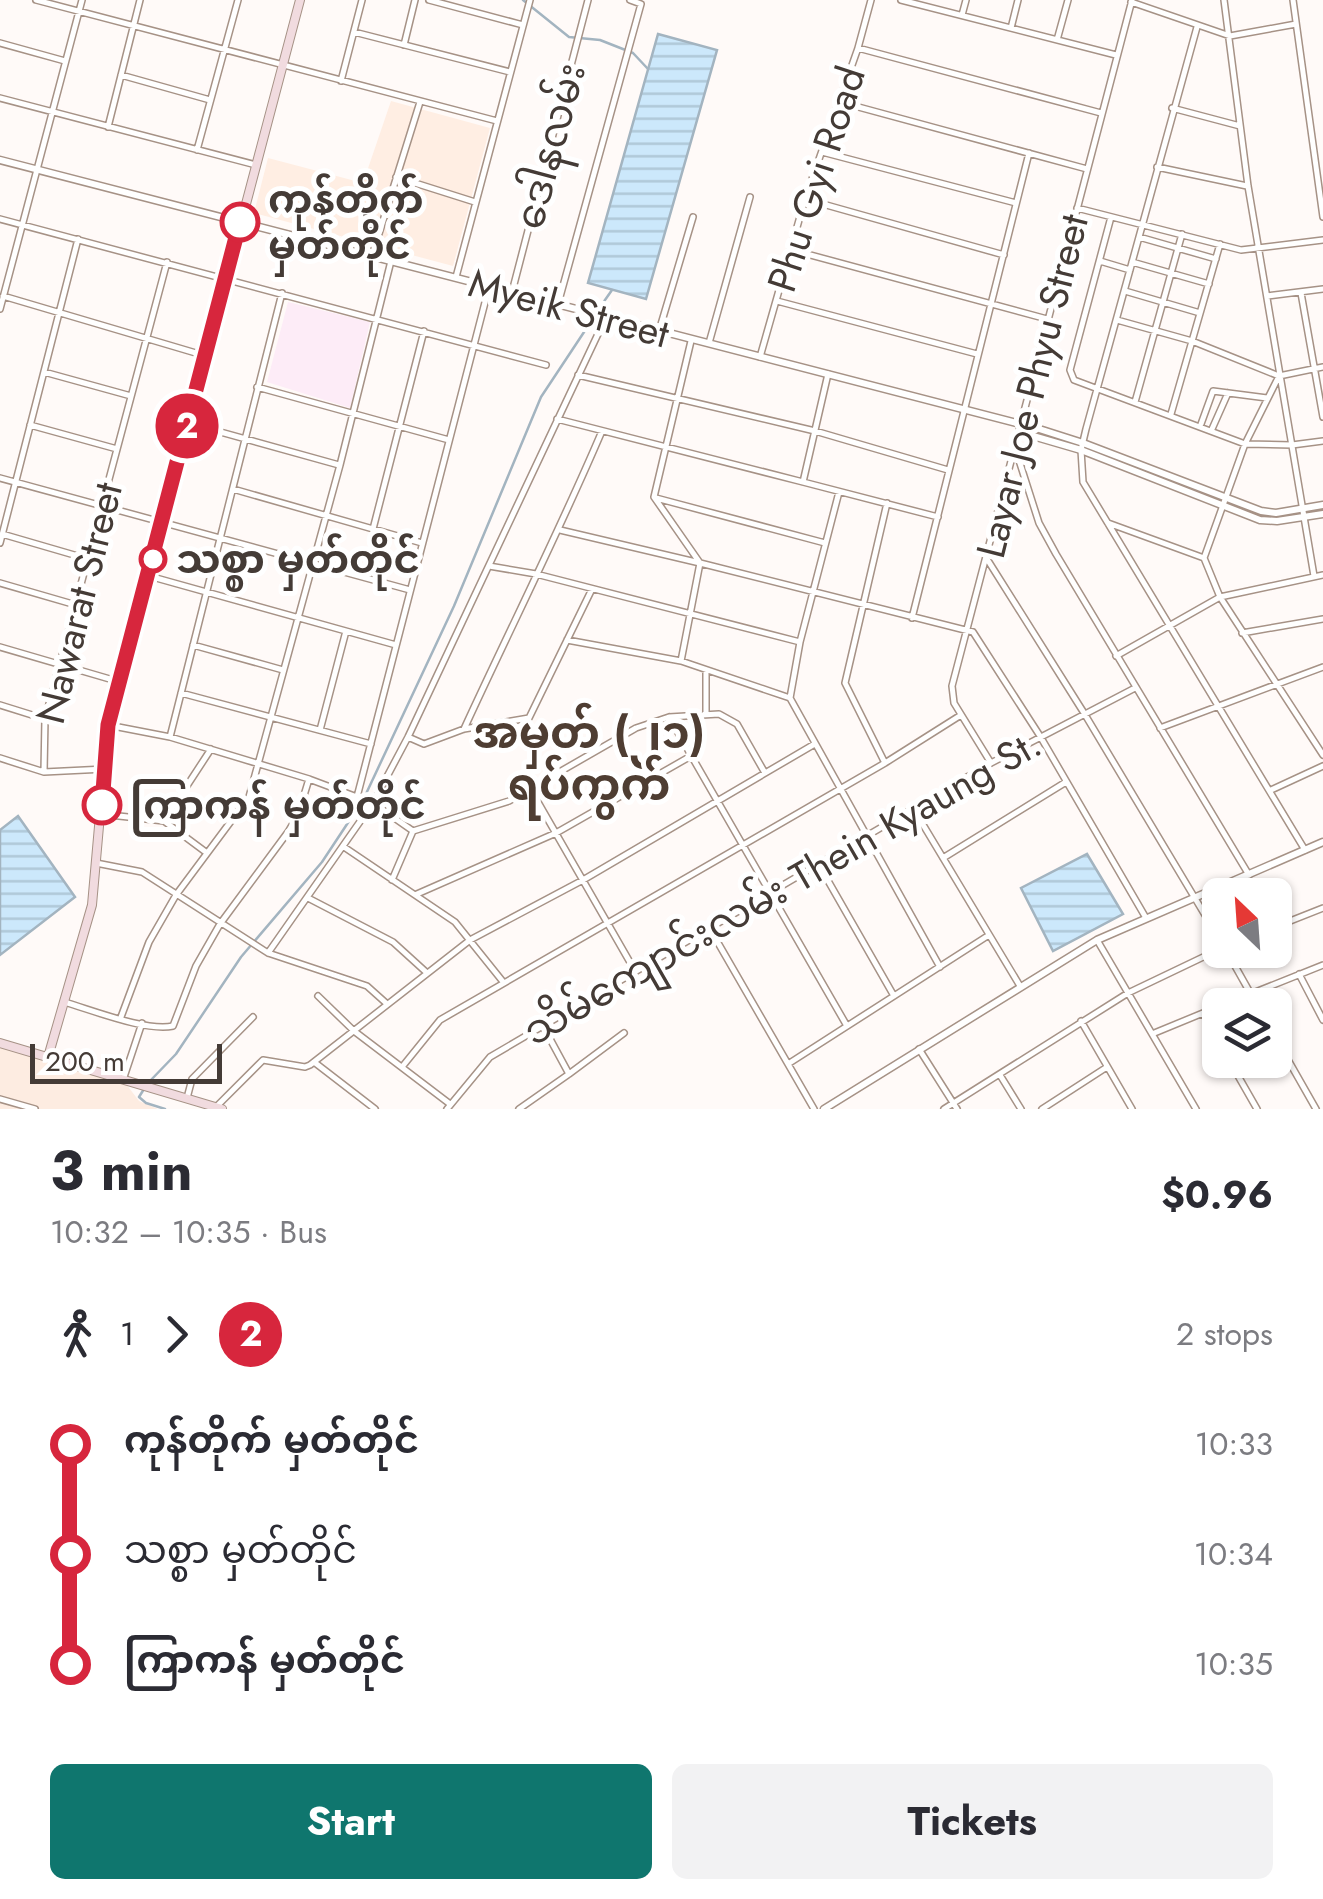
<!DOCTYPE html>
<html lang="en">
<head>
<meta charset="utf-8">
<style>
  :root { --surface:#fff; --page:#f2f2f3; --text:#2b2b33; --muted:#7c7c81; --accent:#0f766e }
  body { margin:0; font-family:Jost,"Noto Sans Myanmar",sans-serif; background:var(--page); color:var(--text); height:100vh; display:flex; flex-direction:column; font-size:38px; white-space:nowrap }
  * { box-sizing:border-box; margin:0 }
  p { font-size:32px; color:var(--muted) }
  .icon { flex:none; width:55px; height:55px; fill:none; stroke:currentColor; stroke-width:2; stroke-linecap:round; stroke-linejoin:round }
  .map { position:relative; height:1109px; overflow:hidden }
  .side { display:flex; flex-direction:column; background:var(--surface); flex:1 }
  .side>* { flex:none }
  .badge { padding:0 20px; border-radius:32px; font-size:35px; line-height:65px }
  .needle { width:65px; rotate:335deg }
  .buttons { position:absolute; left:1202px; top:878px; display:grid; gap:20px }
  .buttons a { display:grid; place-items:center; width:90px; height:90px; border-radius:15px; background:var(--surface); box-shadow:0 2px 8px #0004; font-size:50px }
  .scale { position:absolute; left:30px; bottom:25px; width:192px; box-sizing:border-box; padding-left:10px; border:5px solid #443b36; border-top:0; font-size:28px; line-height:35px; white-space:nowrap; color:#443b36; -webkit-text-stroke:8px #fff; paint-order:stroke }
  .map>.badge { position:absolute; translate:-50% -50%; box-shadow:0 0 0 5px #fff }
  .legs { display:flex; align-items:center; gap:15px; height:110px; padding:0 50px; font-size:32px }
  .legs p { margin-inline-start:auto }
  .overview { display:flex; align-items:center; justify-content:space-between; height:170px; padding:0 50px }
  h1 { font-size:55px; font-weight:700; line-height:75px }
  .button { display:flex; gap:20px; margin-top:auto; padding:20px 50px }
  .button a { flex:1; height:115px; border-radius:15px; background:var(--accent); color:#fff; font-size:40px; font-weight:700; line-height:115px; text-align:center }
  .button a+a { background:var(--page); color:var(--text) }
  ul { padding:0 50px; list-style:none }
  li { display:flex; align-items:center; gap:35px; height:110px; font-size:38px }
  li i { display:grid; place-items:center; width:15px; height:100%; margin:0 12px; background:currentColor }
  li i::after { content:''; width:25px; height:25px; margin:-12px; border:8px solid; border-radius:50%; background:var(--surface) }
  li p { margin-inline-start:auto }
  li:first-child i { background:linear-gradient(#0000 50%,currentColor 0) }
  li:last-child i { background:linear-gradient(currentColor 50%,#0000 0) }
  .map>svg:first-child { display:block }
</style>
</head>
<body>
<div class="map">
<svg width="1323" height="1109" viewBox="0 0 1323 1109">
  <defs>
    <pattern id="water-rules" width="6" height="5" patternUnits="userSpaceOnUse" patternTransform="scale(2.5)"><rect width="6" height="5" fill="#cce8fb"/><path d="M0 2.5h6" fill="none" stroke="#b0c8d8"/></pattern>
  </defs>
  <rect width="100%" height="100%" fill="#fffaf8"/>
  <!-- commercial -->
  <path fill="#ffeee3" d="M391,101L490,128L453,266L254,213L268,158L363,183Z"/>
  <!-- built -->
  <path fill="#fdece1" d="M0,1043L123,1080L139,1101L158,1109H0Z"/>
  <!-- education -->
  <path fill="#fdecf7" d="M288,302L370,322L350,408L267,382Z"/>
  <!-- water -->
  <path fill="url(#water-rules)" stroke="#a3b4c0" stroke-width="2.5" d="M658,34L717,50L646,299L588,283Z
    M18,816L75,897L0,955V830Z
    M1087,854L1123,914L1053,951L1021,888Z"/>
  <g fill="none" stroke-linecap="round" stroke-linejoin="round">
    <!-- stream -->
    <path stroke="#a3b4c0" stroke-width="2.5" d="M523,0L569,37L600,40L633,53L648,69
      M598,310L612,290
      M365,796L454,606L541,397L594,317
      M149,1082L176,1054L241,957L322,862L361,803
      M144,1089L139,1097L146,1103L165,1109"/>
    <!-- minor casing -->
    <g stroke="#a69286" stroke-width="8">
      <path id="minor" d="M36,0L497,121
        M429,0L523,25
        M901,0L1116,55
        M1224,0L1248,186L1314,576
        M1293,0L1323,217
        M1131,2L1230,36L1296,24
        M962,15L966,0
        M1197,27L1086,429L1081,450L1083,482L1305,850
        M1011,28L1018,0
        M354,32L510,72
        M1057,40L1068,0
        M0,43L65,61
        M404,45L415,0
        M858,48L1101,113
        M121,75L210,100
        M341,81L362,0
        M0,98L256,165
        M840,102L1087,169
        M1172,108L1240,126
        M108,127L140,0
        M197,150L238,0
        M822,152L1016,203
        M1157,167L1247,186
        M396,177L475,202
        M805,199L1004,255
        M1077,208L1241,250L1323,240
        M1111,217L1070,370L1074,380L1245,444L1292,445L1323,441
        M0,219L546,365
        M1139,237L1216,259
        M792,250L1047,319
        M372,256L420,102
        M1100,261L1130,270
        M1132,262L1209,284
        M456,277L530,0
        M1125,291L1200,313
        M512,292L588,0
        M1301,293L1323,417
        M3,296L206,356
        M1267,296L1323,289
        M777,301L977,354
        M558,304L641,4L630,0
        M0,309L82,0
        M1117,320L1192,341L1279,376L1323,367
        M659,331L693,217
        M691,341L654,497L700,563L973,632L1040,736L1146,918
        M709,343L750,197
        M760,357L805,199L858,48L871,0
        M44,372L131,396
        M828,374L803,482L938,517
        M578,375L815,431L948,470
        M1278,378L1245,444L1204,558L1220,597L1323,755
        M257,387L449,440
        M1135,402L1182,234
        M1171,414L1220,244
        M557,419L803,482
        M188,423L339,465
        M1201,424L1213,391L1267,398
        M30,425L117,449
        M1212,429L1228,393
        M1017,454L1039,523L1056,554L1249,875
        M0,478L410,590
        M233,489L422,543
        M839,492L800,642L790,698L940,967
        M656,498L825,543
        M1108,523L1204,558
        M373,529L424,331
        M560,530L700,563L681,661
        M2,534L88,559
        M0,543L78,239
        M987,559L1084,713L1220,940
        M489,566L536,574L800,642
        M149,576L396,645
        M0,583L76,605
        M912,618L1029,153
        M1242,633L1323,619
        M567,640L681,661L790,698
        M193,645L283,670
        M0,647L120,682
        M1116,656L1220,597L1323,575
        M706,670V714
        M181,693L371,744
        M0,705L45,719
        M669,717L847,1026
        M108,725L170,737L309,779L373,803L413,831
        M1160,728L1323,667
        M464,729C510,629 559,532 602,431
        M320,730L346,631
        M170,737L282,293
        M408,737L424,744L464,729L529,718L592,589
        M0,758L44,772L105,769
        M885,763L845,683L887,503
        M991,763L954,703L952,686L1132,0
        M44,772L45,719L167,262
        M531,790L635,971
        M1271,790L1323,766
        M357,797L489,287
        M913,808L1020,986
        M101,814L164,821L207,853
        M164,821L211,749
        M344,847L455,922L504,983
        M943,858L1066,782
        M96,863L142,872L268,953L367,986L386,1003
        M819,865L894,996
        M392,880L413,831L509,801L636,728L669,717L719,714L737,724L765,773
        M417,894L556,833L691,756
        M308,898L393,942L426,972
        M1275,927L1323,908
        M710,929L814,1109
        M1097,940L1196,1109
        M1226,950L1257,1005
        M268,953L373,803L408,737L606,317
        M1299,974L1323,1020
        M318,996L354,1031L450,1104
        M64,1002C92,1010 147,1032 173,1026L196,966L220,924L288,832L298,815L309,779
        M1223,1005L1323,965
        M1203,1013L1220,1043
        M121,1017L149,942L176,895L249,797L340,465L391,261
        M1081,1021L1132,1109
        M1152,1034L1220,1006
        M1275,1037L1316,1109
        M919,1049L957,1109
        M1229,1060L1257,1109
        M314,1062L375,1109
        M788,1064L989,935
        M402,1067L440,1020L885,763L961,715
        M569,1074L624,1033
        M1000,1075L1021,1109
        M123,1080L142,1023
        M187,1098L192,1079L253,1017
        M0,1099L35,1109
        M217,1106L263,1060L305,1067L310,1065L470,940L583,880L813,745
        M447,1109L490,1057L991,763L1135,688
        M519,1109L569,1074L543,1026
        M944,1109L1128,993L1220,949
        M1042,1109L1107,1067"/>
    </g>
    <!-- tertiary casing -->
    <g stroke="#a69286" stroke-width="9">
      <path id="tertiary" d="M0,160L1036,428L1083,443L1261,511L1276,513L1323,505
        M1022,427L1033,436L1081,450L1260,520L1277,521L1323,514
        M824,1109L1097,940L1323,842"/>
    </g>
    <!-- secondary casing -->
    <g stroke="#a69286" stroke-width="10">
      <path id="secondary" d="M0,1043L222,1109
        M48,1057L92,905L108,725L300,0"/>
    </g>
    <!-- minor -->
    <use href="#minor" stroke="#fff" stroke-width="5"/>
    <!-- tertiary -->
    <use href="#tertiary" stroke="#fff" stroke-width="6"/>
    <!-- secondary -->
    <use href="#secondary" stroke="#f1dbdf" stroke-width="8"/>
  </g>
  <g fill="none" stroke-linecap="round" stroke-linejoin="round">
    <!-- line-1 casing -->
    <g stroke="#fff" stroke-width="22">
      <path id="line-1" d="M102,805L108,725L240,222"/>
    </g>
    <!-- line-1 -->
    <use href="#line-1" stroke="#d7263d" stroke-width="15"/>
  </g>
  <!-- markers -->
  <g fill="#fff" stroke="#d7263d" stroke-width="5">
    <circle cx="240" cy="222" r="18"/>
    <circle cx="153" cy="559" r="12"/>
    <circle cx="102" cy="805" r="18"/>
  </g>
  <g text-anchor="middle" stroke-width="10" stroke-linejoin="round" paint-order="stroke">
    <!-- street labels -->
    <g font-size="40" fill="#443b36" stroke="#fff">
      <text transform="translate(550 146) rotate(-75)" y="14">ဒေါနလမ်း</text>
      <text transform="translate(816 179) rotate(-72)" y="14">Phu Gyi Road</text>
      <text transform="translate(569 308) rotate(15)" y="14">Myeik Street</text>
      <text transform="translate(1032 386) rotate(-76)" y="14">Layar Joe Phyu Street</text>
      <text transform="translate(79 603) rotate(-76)" y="14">Nawarat Street</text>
      <text transform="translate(782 887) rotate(-30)" y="14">သိမ်ကျောင်းလမ်း Thein Kyaung St.</text>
    </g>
    <!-- stop labels -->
    <g font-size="40" font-weight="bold" fill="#443b36" stroke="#fff" text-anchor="start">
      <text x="268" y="213">ကုန်တိုက်<tspan x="268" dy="46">မှတ်တိုင်</tspan></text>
      <text x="176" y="573">သစ္စာ မှတ်တိုင်</text>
      <text x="130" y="819">ကြာကန် မှတ်တိုင်</text>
    </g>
    <!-- quarter labels -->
    <g font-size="45" font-weight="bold" fill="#4e3d32" stroke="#fff">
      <text x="589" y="748">အမှတ် (၂၁)<tspan x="589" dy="52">ရပ်ကွက်</tspan></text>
    </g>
  </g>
</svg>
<div class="buttons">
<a><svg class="needle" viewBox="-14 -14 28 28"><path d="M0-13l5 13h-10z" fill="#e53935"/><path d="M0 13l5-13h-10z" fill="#7c7c81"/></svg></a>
<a><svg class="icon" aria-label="layers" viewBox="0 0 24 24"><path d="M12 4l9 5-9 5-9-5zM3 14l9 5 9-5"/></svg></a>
</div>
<div class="scale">200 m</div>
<b class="badge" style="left:187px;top:426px;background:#d7263d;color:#fff">2</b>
</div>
<section class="side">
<div class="overview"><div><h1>3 min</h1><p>10:32 – 10:35 · Bus</p></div><b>$0.96</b></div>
<div class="legs"><svg class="icon" aria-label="walk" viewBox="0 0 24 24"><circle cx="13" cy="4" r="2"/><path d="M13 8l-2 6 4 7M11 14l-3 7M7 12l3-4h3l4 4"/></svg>1<svg class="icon" aria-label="forward" viewBox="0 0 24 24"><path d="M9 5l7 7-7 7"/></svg><b class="badge" style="background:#d7263d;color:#fff">2</b><p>2 stops</p></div>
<ul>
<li><i style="color:#d7263d"></i><b>ကုန်တိုက် မှတ်တိုင်</b><p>10:33</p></li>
<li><i style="color:#d7263d"></i><span>သစ္စာ မှတ်တိုင်</span><p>10:34</p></li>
<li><i style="color:#d7263d"></i><b>ကြာကန် မှတ်တိုင်</b><p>10:35</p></li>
</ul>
<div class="button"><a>Start</a><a>Tickets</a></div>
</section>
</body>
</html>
